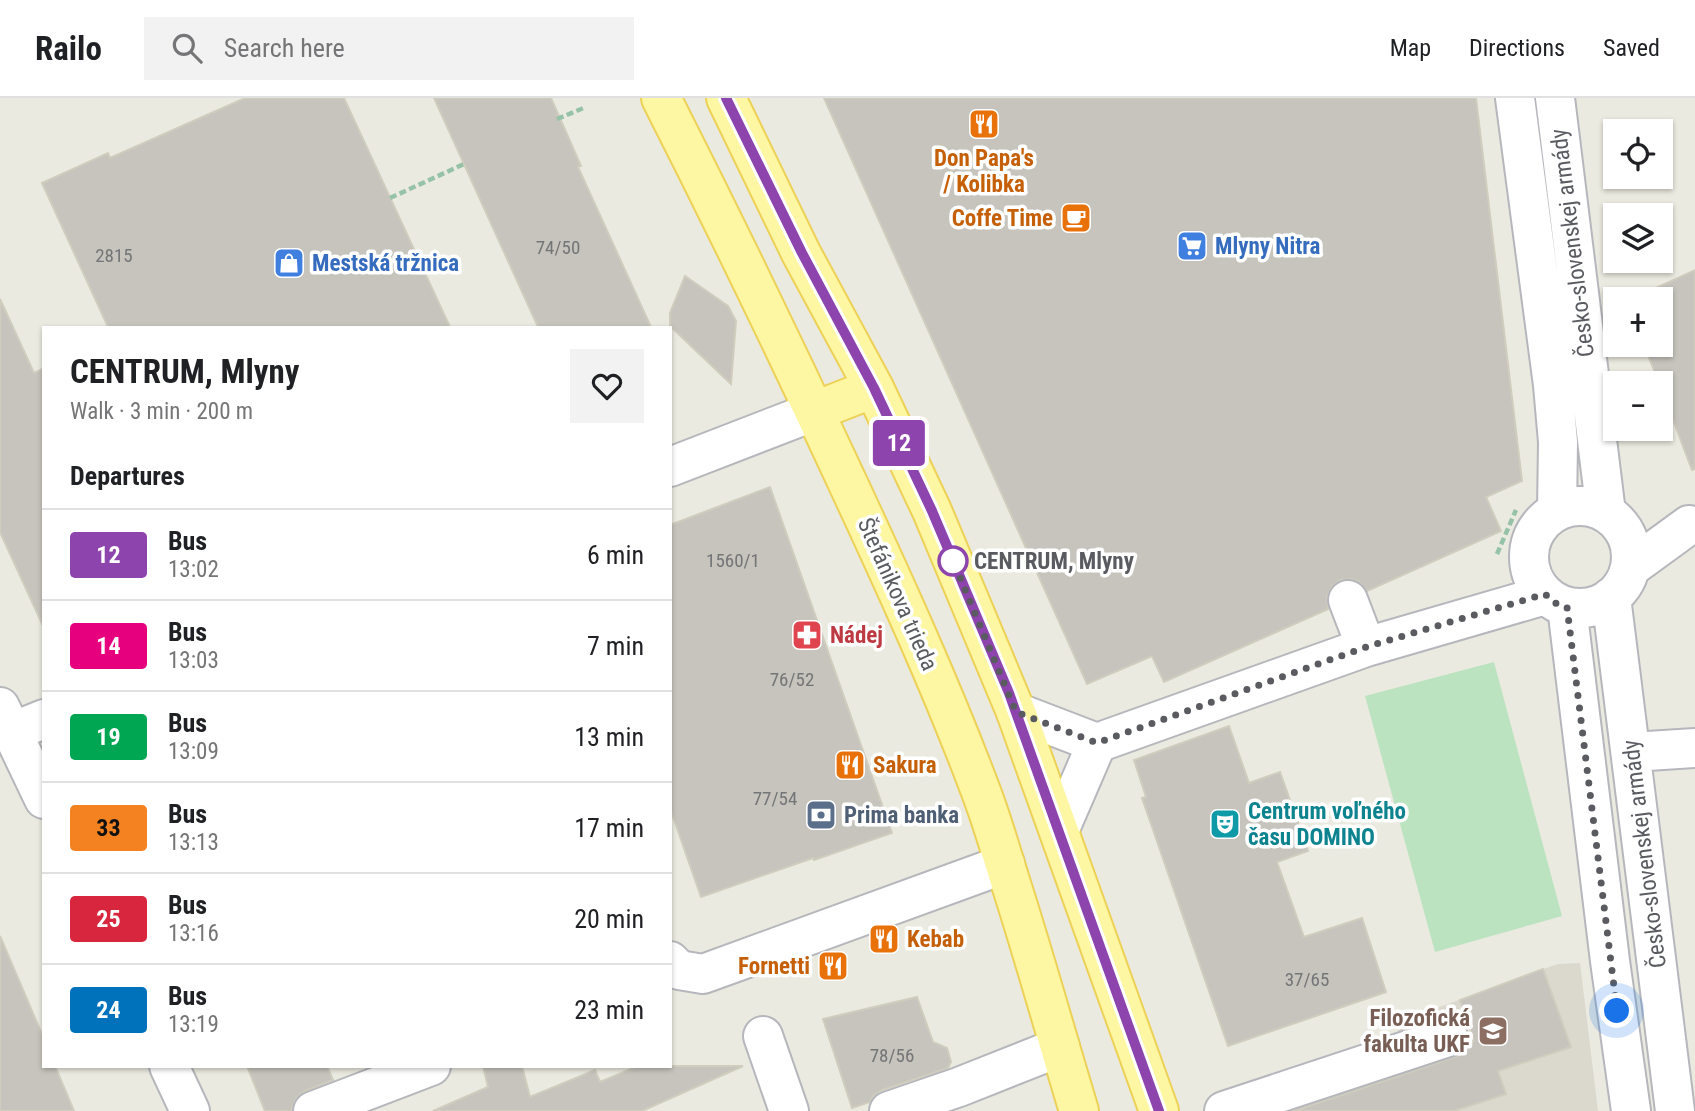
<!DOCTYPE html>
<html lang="en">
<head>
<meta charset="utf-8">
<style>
  :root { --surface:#fff; --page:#f2f2f2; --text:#202124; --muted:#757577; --line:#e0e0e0 }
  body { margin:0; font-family:"Roboto Condensed",sans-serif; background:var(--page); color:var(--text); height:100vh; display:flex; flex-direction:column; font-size:26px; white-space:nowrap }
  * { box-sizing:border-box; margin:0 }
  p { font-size:23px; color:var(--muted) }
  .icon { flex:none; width:38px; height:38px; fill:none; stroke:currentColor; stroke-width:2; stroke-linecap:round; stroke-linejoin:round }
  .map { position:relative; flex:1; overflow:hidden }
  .drawer { position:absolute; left:42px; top:228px; width:630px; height:742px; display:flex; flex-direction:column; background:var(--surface); border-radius:0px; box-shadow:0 2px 5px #0004 }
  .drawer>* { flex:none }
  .badge { padding:0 14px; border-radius:5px; font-size:24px; line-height:46px }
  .buttons { position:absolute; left:1603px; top:21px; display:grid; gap:14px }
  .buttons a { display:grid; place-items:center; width:70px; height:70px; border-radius:0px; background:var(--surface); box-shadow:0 2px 5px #0004; font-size:35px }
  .you { position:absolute; width:35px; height:35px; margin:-18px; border:5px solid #fff; border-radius:50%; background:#1a73e8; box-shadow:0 0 0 10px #1a73e833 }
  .map>.badge { position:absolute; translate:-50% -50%; box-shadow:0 0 0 4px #fff }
  h2 { padding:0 28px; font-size:26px; line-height:63px }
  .round { display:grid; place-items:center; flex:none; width:74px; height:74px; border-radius:0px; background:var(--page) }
  .headline { display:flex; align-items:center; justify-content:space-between; height:119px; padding:0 28px }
  h1 { font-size:33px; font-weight:700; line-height:52px }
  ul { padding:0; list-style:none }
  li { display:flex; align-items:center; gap:21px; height:91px; padding:0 28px; border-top:2px solid var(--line) }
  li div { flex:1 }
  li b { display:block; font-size:26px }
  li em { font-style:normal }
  li .badge { min-width:77px; font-weight:700; text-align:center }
  header { display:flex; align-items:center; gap:42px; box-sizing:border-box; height:98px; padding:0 35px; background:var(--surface); border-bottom:2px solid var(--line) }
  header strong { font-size:33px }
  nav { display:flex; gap:38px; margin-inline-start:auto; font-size:24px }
  .search { width:490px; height:63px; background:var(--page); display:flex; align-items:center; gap:18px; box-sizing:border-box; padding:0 24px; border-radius:0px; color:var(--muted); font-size:26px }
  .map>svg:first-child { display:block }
</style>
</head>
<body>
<header>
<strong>Railo</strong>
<div class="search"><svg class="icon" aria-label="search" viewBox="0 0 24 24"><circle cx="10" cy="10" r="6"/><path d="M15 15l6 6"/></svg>Search here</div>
<nav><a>Map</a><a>Directions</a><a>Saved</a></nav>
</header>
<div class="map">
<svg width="1695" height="1013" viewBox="0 0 1695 1013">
  <rect width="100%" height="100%" fill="#ebeae0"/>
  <!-- education -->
  <path fill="#dbd9ce" d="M1580,865L1598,1013H1228L1400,941L1395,925L1509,884V883L1558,866Z"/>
  <!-- green -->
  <path fill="#bce3c0" d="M1494,564L1562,818L1435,854L1365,598Z"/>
  <!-- building -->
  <path fill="#c6c4bd" stroke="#d0ccbe" stroke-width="2" d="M245,0H344L450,229H108L42,85L108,55L110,60Z
    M434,0H551L581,68L578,69L651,229H538Z
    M824,0H1476L1522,383L1486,399L1501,433L1367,493L1361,485L1352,481L1340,482L1332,488L1327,498L1328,511L1164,584L1152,558L1087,586Z
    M1695,172V371L1692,372L1661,290V285H1659L1644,247H1661V201H1632Z
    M685,178L728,208L736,223L731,286L670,228V215Z
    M0,201L34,275L44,270V530L0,434Z
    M770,389L892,735L814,762L813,760L701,799L670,710V427Z
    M1229,628L1249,685L1280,674L1308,753L1277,764L1304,839L1362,820L1386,894L1228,948L1142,700L1146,699L1134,662Z
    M0,838L44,941V968H55L74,1013H0Z
    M1543,871L1571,949L1498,973L1506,996L1454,1013H1294L1455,959L1464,954L1469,945L1474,943L1460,902Z
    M917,899L933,944L947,950L951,964L948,970L882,992L873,998L870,1004L852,1010L823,921Z
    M247,968H327L333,982L305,993L297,999L292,1009V1013H265Z
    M483,968H522L530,999L595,972L600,984L638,968H743L642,1013H433L488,989Z"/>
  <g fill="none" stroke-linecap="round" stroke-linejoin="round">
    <!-- minor casing -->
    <g stroke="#b6b7bc" stroke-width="42">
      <path id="minor" d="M1515,0L1553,287L1558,344L1557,413
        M1555,0L1606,415
        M670,369L815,313
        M1529 459a51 51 0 1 1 102 0a51 51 0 1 1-102 0Z
        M1630,470L1689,427
        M1611,499L1675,1013
        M1348,502L1366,549
        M1567,509L1610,863L1631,1013
        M0,609L44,701
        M1016,614L1097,645L1366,549L1545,497
        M12,634L44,621
        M1632,654L1695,650
        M1059,733L1097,645
        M670,863L679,872L703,876L1005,766
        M763,938L789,1013
        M169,968L190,1013
        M313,1013L431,968
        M889,1013L959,989L1060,949
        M1224,1013L1448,939"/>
    </g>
    <!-- major casing -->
    <g stroke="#edd157" stroke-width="42">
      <path id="major" d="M661,0C727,130 790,260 851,392C897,491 942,590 980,691C992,722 1001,754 1011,786C1035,861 1056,937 1079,1013
        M726,0L801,155L874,290L932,413L1016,614L1159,1013
        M815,313L874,290"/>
    </g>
    <!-- path -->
    <path stroke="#96c3a7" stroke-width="4.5" stroke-dasharray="7 3.5" stroke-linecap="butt" d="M557,21L586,9
      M390,100L464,66
      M1497,456L1516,412"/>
    <!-- minor -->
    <use href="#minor" stroke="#fff" stroke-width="38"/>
    <!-- major -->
    <use href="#major" stroke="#fdf7a3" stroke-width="38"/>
  </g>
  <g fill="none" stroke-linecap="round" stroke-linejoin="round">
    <!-- line casing -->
    <g stroke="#fff" stroke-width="16">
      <path id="line" d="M726,0L802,155L874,290L932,413L952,460L1009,595L1159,1013"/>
    </g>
    <!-- line -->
    <use href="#line" stroke="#8e44ad" stroke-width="10"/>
    <!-- walk -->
    <path stroke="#595b60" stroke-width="7" stroke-dasharray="0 12.6" d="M953,463L952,460L1016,614L1097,645L1366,549L1545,496L1555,505L1567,509L1617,913"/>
  </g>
  <!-- icons -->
  <defs>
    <g id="restaurant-square" transform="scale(1.575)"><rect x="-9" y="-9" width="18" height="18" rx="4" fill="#e8710a" stroke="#fff"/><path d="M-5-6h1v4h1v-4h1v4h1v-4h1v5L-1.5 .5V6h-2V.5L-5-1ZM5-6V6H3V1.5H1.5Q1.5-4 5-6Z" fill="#fff"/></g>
    <g id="cafe-square" transform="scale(1.575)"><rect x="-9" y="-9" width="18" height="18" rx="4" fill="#e8710a" stroke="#fff"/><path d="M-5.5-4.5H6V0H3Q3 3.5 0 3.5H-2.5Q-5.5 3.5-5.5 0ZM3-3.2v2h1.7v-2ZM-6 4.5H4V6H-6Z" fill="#fff"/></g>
    <g id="supermarket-square" transform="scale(1.575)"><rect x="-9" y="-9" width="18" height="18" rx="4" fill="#3f7fe0" stroke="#fff"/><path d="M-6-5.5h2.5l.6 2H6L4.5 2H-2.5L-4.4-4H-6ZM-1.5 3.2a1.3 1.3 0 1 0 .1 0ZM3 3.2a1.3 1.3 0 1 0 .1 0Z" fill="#fff"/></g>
    <g id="shop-square" transform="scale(1.575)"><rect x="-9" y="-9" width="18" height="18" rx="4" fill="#3f7fe0" stroke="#fff"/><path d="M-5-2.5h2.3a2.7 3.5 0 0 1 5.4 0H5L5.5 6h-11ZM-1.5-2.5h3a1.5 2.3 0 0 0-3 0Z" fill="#fff"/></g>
    <g id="pharmacy-square" transform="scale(1.575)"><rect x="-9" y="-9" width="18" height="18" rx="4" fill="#e0444e" stroke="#fff"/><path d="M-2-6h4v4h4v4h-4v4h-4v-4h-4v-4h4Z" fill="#fff"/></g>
    <g id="bank-square" transform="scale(1.575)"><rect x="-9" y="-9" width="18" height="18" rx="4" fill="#5c6f8a" stroke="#fff"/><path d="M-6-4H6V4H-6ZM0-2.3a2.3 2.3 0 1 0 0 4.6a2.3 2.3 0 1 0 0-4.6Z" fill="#fff"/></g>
    <g id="theatre-square" transform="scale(1.575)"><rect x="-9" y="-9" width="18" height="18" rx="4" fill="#0f9aa8" stroke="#fff"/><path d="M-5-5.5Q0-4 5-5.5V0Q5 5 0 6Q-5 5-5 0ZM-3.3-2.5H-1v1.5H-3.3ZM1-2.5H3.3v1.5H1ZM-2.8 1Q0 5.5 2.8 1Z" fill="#fff"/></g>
    <g id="university-square" transform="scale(1.575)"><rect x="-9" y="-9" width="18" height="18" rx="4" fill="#8d6e63" stroke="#fff"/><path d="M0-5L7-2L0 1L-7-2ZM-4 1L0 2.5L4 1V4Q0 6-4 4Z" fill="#fff"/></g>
  </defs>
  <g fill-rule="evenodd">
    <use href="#restaurant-square" x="984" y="26"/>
    <use href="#cafe-square" x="1076" y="120"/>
    <use href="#supermarket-square" x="1192" y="148"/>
    <use href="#shop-square" x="289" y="165"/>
    <use href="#pharmacy-square" x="807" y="537"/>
    <use href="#restaurant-square" x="850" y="667"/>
    <use href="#bank-square" x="821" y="717"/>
    <use href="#theatre-square" x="1225" y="726"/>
    <use href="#restaurant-square" x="884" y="841"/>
    <use href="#restaurant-square" x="833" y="868"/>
    <use href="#university-square" x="1493" y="933"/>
  </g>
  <!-- markers -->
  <circle fill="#fff" stroke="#8e44ad" stroke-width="3.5" cx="953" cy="463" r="14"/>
  <g text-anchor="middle" stroke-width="7" stroke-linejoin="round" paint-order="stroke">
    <!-- number labels -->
    <g font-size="19" fill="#747577">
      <text x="558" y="156">74/50</text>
      <text x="114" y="164">2815</text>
      <text x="733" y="469">1560/1</text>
      <text x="792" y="588">76/52</text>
      <text x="775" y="707">77/54</text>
      <text x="1307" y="888">37/65</text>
      <text x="892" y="964">78/56</text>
    </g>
    <!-- food labels -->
    <g font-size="23" font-weight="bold" fill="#c56008" stroke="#fff" text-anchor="end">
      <text x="984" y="68" text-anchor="middle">Don Papa's<tspan x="984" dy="26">/ Kolibka</tspan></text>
      <text x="1053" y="128">Coffe Time</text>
      <text x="873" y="675" text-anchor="start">Sakura</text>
      <text x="907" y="849" text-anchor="start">Kebab</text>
      <text x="810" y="876">Fornetti</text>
    </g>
    <!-- street labels -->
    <g font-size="23" fill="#595b60" stroke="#fff">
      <text transform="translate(1572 145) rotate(-97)" y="8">Česko-slovenskej armády</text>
      <text transform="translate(898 496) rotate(66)" y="8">Štefánikova trieda</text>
      <text transform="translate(1644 756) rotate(-97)" y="8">Česko-slovenskej armády</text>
    </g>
    <!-- shop labels -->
    <g font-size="23" font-weight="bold" fill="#366cbe" stroke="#fff" text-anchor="start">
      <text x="1215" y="156">Mlyny Nitra</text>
      <text x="312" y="173">Mestská tržnica</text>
    </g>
    <!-- stop labels -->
    <g font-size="23" font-weight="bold" fill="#595b60" stroke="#fff" text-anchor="start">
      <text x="974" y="471">CENTRUM, Mlyny</text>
    </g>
    <!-- health labels -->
    <g font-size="23" font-weight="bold" fill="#be3a42" stroke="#fff" text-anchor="start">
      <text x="830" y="545">Nádej</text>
    </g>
    <!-- culture labels -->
    <g font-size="23" font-weight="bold" fill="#0d838f" stroke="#fff" text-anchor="start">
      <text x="1248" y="721">Centrum voľného<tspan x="1248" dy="26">času DOMINO</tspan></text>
    </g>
    <!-- service labels -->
    <g font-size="23" font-weight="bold" fill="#4e5e75" stroke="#fff" text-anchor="start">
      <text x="844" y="725">Prima banka</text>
    </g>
    <!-- education labels -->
    <g font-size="23" font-weight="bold" fill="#785e54" stroke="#fff" text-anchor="end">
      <text x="1470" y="928">Filozofická<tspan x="1470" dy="26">fakulta UKF</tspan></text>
    </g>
  </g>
</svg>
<div class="buttons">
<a><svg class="icon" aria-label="locate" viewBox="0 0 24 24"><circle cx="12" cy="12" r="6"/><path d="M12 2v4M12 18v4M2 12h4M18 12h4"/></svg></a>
<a><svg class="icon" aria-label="layers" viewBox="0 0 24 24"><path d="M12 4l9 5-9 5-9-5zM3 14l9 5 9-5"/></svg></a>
<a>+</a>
<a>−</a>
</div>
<div class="you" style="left:1617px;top:913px"></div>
<b class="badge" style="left:899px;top:345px;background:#8e44ad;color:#fff">12</b>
<section class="drawer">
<div class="headline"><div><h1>CENTRUM, Mlyny</h1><p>Walk · 3 min · 200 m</p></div><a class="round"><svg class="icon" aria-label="heart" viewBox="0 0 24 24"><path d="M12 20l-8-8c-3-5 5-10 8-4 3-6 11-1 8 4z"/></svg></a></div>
<h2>Departures</h2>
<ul>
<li><span class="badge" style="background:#8e44ad;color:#fff">12</span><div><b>Bus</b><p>13:02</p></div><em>6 min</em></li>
<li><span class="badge" style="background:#e6007e;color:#fff">14</span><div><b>Bus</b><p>13:03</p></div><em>7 min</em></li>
<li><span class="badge" style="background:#00a651;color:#fff">19</span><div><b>Bus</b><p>13:09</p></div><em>13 min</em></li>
<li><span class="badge" style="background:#f58220;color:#111">33</span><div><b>Bus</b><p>13:13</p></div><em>17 min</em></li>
<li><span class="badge" style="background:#d7263d;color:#fff">25</span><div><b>Bus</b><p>13:16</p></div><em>20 min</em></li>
<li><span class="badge" style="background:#0072bc;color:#fff">24</span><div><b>Bus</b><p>13:19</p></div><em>23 min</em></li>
</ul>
</section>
</div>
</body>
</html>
